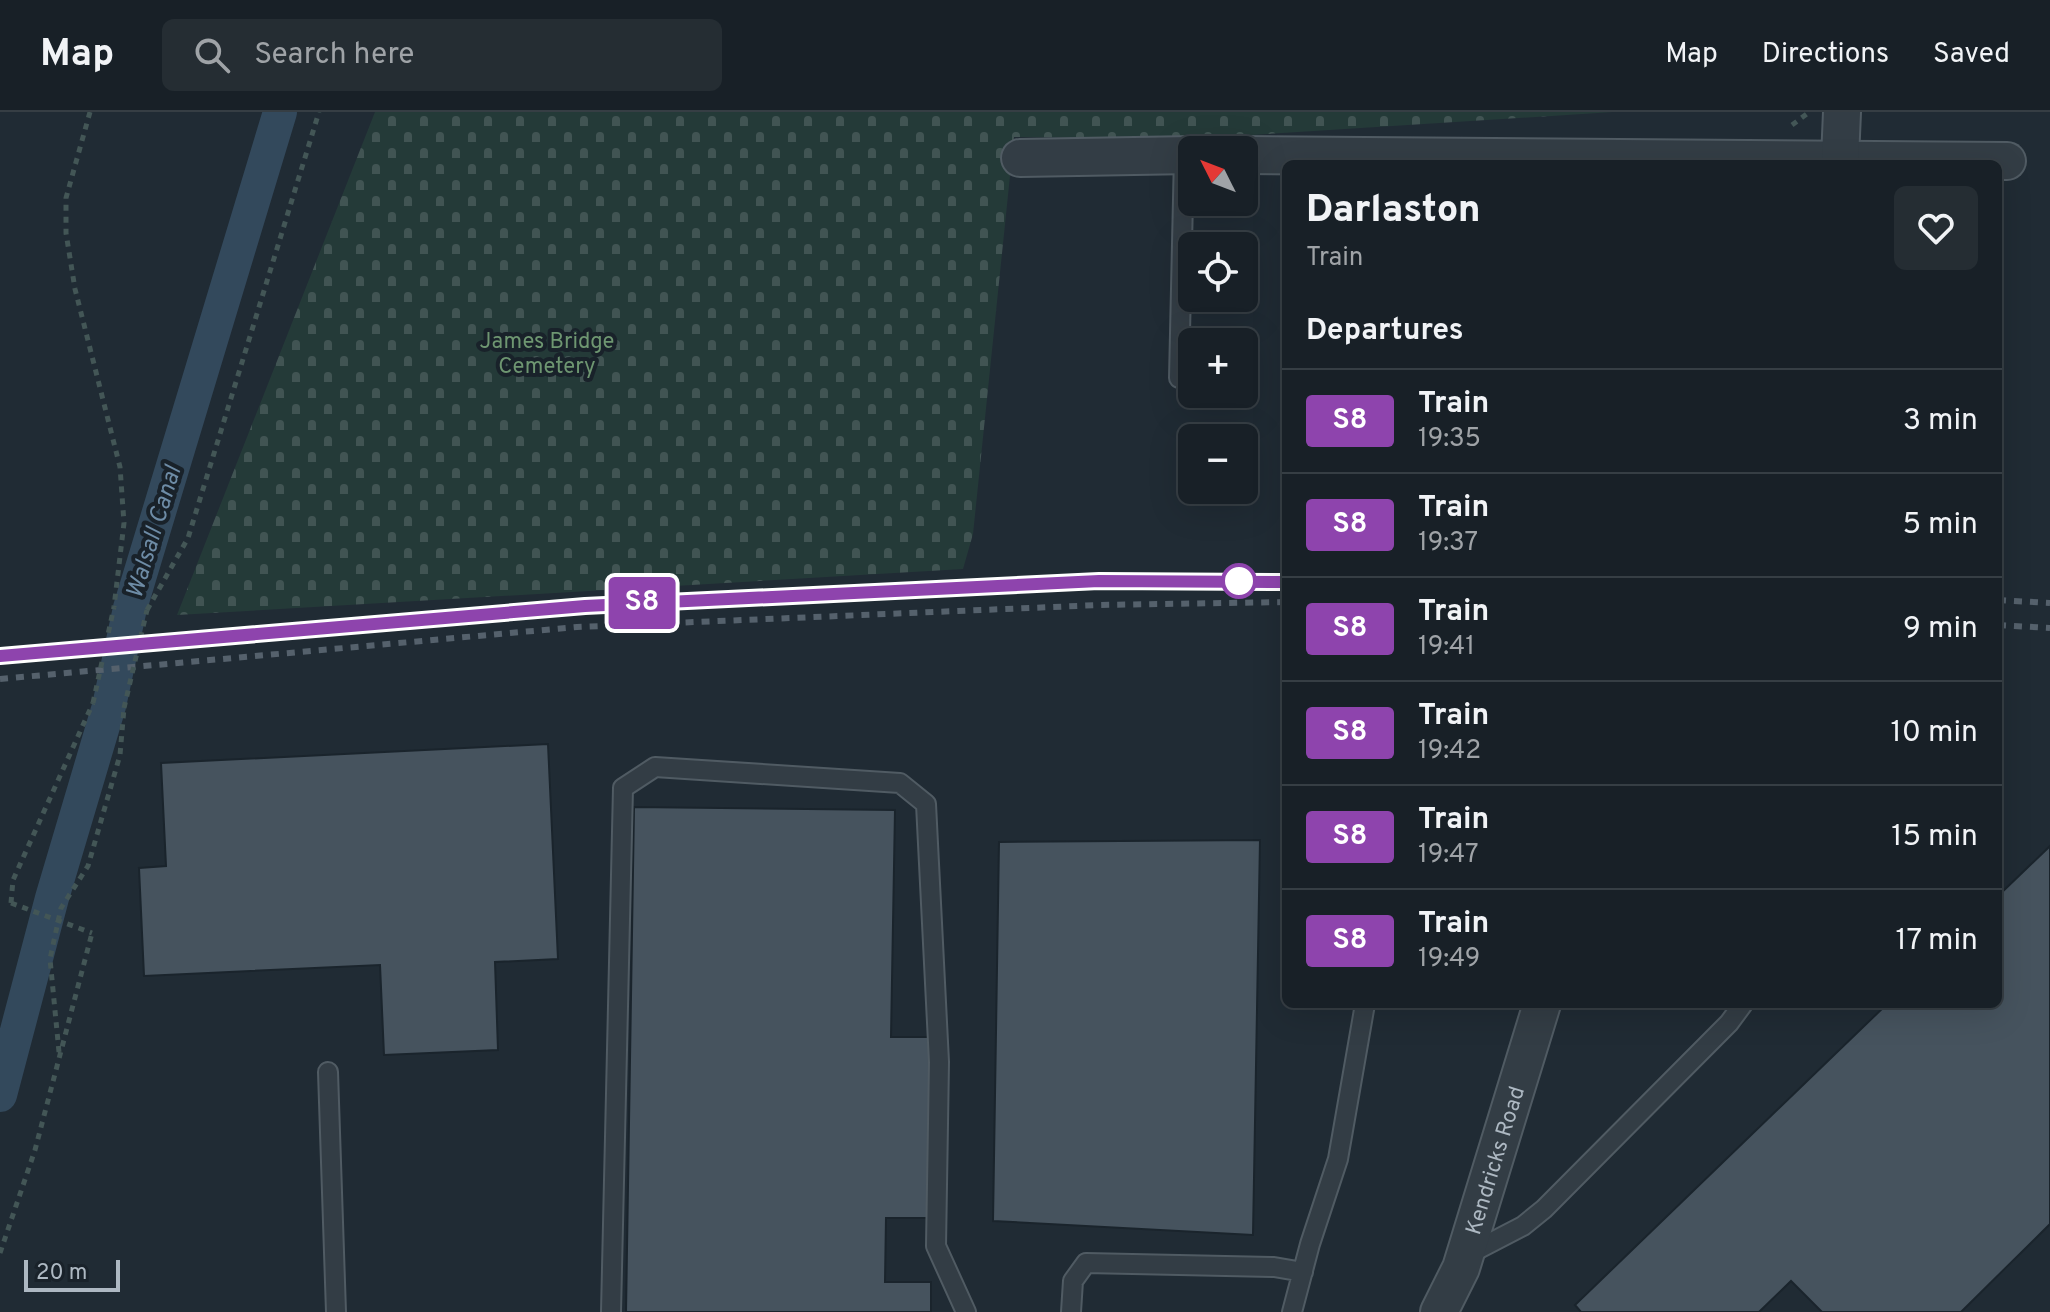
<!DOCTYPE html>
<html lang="en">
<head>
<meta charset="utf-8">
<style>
  :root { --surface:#182027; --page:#252d33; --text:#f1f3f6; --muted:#9fa3a7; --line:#363e44 }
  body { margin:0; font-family:Overpass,sans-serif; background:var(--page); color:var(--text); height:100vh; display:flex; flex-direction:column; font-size:30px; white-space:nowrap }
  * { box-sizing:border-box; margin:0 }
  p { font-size:26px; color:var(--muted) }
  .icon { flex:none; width:44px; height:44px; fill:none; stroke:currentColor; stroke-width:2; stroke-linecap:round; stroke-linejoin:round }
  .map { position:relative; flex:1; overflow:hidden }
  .details { position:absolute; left:1282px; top:48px; width:720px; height:848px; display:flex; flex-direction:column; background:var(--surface); border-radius:12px; box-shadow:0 8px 32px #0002,0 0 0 2px var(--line) }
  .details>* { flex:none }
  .badge { padding:0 16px; border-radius:6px; font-size:28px; line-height:52px }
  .needle { width:52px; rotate:312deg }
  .controls { position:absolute; left:1178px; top:24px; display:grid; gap:16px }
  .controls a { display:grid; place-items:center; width:80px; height:80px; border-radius:12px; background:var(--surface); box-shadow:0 8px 32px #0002,0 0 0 2px var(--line); font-size:40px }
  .scale { position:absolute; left:24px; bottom:20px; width:96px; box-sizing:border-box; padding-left:8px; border:4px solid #adb8c2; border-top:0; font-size:22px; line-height:28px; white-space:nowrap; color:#adb8c2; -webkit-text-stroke:6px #19222a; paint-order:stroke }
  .map>.badge { position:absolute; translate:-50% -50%; box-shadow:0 0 0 4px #fff }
  h2 { padding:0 24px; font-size:30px; line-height:72px }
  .round { display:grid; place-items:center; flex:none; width:84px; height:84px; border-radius:12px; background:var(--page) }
  .summary { display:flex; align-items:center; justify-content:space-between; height:136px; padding:0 24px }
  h1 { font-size:38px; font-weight:800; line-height:60px }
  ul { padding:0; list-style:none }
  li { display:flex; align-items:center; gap:24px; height:104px; padding:0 24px; border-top:2px solid var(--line) }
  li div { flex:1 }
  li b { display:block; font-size:30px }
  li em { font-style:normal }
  li .badge { min-width:88px; font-weight:700; text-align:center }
  header { display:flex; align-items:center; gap:48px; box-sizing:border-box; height:112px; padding:0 40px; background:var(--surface); border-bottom:2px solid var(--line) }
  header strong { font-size:38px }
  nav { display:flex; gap:44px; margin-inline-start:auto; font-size:28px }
  .search { width:560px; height:72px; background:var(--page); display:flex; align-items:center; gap:20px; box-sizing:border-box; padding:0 28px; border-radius:12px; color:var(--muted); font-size:30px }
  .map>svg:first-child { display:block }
</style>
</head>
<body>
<header>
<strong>Map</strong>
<div class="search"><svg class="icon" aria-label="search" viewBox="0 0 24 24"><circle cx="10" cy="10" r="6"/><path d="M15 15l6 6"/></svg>Search here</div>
<nav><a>Map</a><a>Directions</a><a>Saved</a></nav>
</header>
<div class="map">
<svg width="2050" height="1200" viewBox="0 0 2050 1200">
  <defs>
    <pattern id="cemetery-stones" width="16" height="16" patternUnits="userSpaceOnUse" patternTransform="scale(2)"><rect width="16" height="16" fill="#243a38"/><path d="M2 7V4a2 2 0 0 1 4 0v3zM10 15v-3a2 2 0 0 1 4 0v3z" fill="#415453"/></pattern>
  </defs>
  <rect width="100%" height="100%" fill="#202b34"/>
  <!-- cemetery -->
  <path fill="url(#cemetery-stones)" d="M375,0H1613L1188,27L1014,25L973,422L963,457L177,503Z"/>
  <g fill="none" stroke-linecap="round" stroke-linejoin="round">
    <!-- canal -->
    <path stroke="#33495c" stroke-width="34" d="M0,983L52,786L109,594L130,496L280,0"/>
  </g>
  <!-- building -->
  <path fill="#46535e" stroke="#1a242c" stroke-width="2" d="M548,632L558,847L495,850L498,938L384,943L380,853L144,864L139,756L166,754L161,651Z
    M634,695L895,698L891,925H935L932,1106H886L885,1170H931V1200H626Z
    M1260,728L1253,1123L993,1109L999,730Z
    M2050,734V1112L1961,1200H1822L1791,1169L1759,1200H1581L1575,1193L1887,892H1998V784Z"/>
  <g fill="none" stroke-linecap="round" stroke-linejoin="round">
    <!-- lane casing -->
    <g stroke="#505b63" stroke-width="22">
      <path id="lane" d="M1179,266L1184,43
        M328,960L336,1200
        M1467,1143L1523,1114L1544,1097L1729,911L1743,892
        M611,1200L623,676L655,655L900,671L926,692L939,950L936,1134L966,1200
        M1071,1200L1073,1169L1086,1151L1274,1155L1303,1160
        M1292,1200L1310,1132L1338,1047L1365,892"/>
    </g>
    <!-- street casing -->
    <g stroke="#505b63" stroke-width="40">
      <g id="street">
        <path d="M1244,43L2007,49"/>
        <path d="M1020,46L1192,43"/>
        <path d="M1840,47L1842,0"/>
        <path id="s1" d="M1439,1200L1461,1156L1542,892"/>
      </g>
    </g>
    <!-- path -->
    <path stroke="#435656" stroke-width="5" stroke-dasharray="6 6" stroke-linecap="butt" d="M90,0L66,86V121L75,177L120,355L124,411L114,495
      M1792,13L1808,1
      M147,498L188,426L319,0
      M11,791L13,768L93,591
      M59,940L50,847L61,796L88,754L120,643L124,596
      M0,1141L35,1038L92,821"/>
    <!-- lane -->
    <use href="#lane" stroke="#333d45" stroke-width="18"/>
    <!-- street -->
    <use href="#street" stroke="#333d45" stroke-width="36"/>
    <!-- rail -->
    <path stroke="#55616c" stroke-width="6" stroke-dasharray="8 8" stroke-linecap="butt" d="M1998,488L2050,491
      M1998,513L2050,516
      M0,544L585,494L1099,469L1286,470
      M0,567L577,515L1100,493L1286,490"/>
    <!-- path-bridge -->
    <path stroke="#435656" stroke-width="5" stroke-dasharray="6 6" stroke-linecap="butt" d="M93,591L114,495
      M124,596L147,498
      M11,791L92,821"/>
  </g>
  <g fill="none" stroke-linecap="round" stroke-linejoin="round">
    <!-- line casing -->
    <g stroke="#fff" stroke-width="18">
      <path id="line" d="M0,544L585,494L1099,469L1286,470"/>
    </g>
    <!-- line -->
    <use href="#line" stroke="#8e44ad" stroke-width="12"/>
  </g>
  <!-- markers -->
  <circle fill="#fff" stroke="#8e44ad" stroke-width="4" cx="1239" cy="469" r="16"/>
  <g text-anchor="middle" stroke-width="8" stroke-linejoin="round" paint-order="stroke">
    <!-- park labels -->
    <g font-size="22" fill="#6e9671" stroke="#19222a">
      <text x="547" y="236">James Bridge<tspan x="547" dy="25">Cemetery</tspan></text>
    </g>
    <!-- street labels -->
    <g font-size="22" fill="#adb8c2" stroke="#19222a">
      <text dy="8" stroke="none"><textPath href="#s1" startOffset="162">Kendricks Road</textPath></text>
    </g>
    <!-- water labels -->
    <g font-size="24" font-style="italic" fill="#6e8ca6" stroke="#19222a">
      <text transform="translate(153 420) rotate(-73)" y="8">Walsall Canal</text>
    </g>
  </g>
</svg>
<div class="controls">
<a><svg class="needle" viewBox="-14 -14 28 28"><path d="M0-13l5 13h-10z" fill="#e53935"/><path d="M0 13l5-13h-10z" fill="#9fa3a7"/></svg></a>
<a><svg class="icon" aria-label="locate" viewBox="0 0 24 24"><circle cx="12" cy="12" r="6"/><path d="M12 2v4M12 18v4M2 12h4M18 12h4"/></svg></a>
<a>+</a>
<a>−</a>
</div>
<div class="scale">20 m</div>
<b class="badge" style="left:642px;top:491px;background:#8e44ad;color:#fff">S8</b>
<section class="details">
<div class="summary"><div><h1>Darlaston</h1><p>Train</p></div><a class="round"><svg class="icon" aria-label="heart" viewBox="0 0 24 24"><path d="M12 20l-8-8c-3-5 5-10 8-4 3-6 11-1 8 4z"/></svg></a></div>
<h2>Departures</h2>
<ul>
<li><span class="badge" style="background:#8e44ad;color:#fff">S8</span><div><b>Train</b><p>19:35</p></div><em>3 min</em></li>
<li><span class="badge" style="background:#8e44ad;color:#fff">S8</span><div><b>Train</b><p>19:37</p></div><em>5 min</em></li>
<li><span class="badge" style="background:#8e44ad;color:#fff">S8</span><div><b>Train</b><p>19:41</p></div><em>9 min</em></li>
<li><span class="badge" style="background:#8e44ad;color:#fff">S8</span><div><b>Train</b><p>19:42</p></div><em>10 min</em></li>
<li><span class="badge" style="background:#8e44ad;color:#fff">S8</span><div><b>Train</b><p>19:47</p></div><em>15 min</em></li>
<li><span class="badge" style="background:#8e44ad;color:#fff">S8</span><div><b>Train</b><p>19:49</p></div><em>17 min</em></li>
</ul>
</section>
</div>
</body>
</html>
